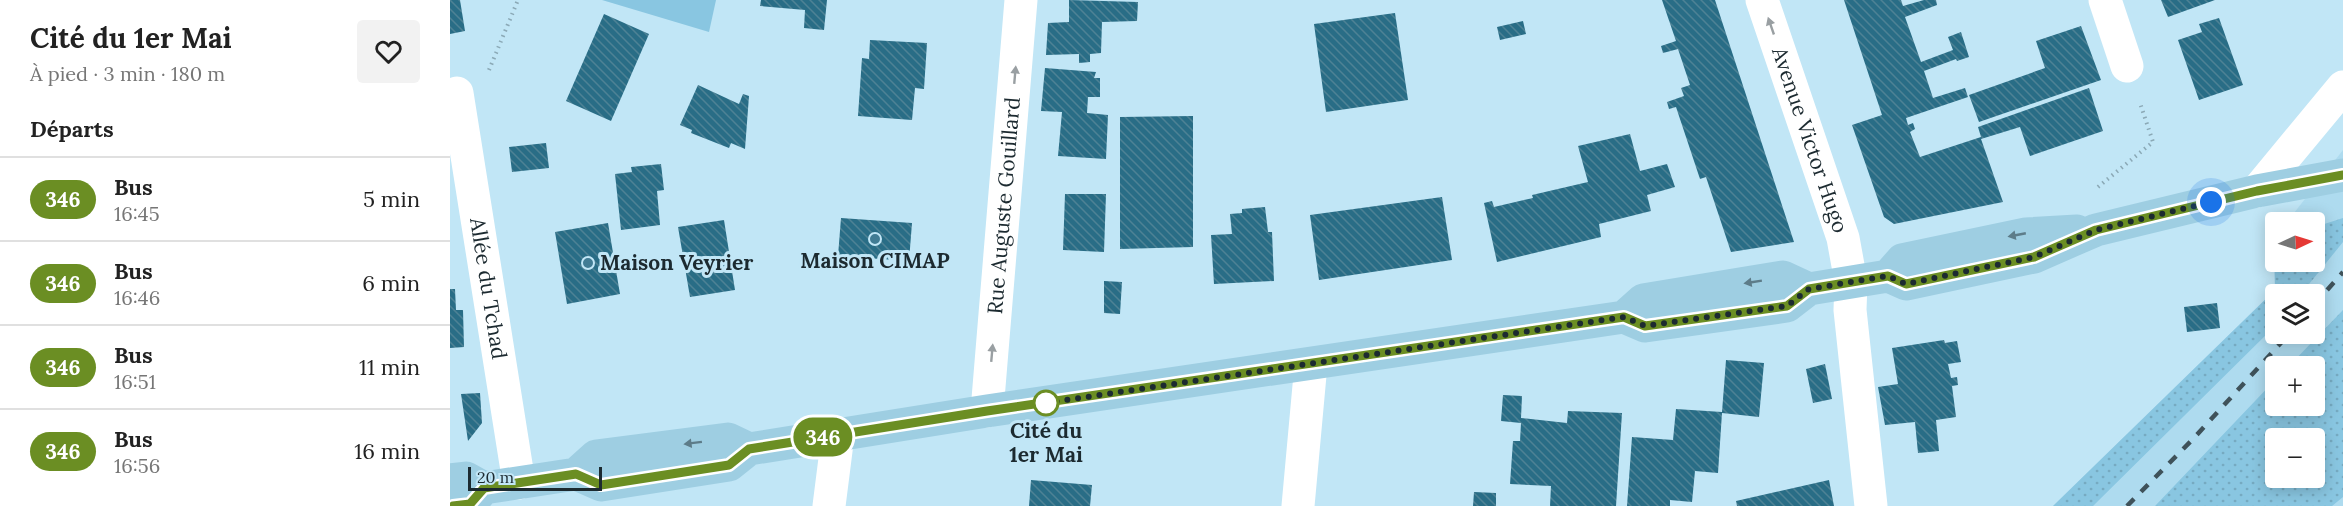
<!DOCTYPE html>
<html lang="fr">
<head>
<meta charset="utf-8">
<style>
  :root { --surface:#fff; --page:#f2f2f2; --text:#222; --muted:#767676; --line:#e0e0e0 }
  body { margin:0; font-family:Lora,serif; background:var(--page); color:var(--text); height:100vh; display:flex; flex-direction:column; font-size:22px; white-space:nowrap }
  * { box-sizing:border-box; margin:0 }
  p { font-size:20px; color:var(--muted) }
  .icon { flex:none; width:33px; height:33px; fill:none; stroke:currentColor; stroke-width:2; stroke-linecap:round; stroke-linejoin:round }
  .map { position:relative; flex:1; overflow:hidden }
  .sheet { display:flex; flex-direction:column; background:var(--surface); width:450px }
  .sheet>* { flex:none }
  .badge { padding:0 12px; border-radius:20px; font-size:21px; line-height:39px }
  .needle { width:39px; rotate:86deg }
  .controls { position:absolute; left:1815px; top:212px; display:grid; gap:12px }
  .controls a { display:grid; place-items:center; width:60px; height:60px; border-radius:6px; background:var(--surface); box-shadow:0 3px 15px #0003; font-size:30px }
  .scale { position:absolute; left:18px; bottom:15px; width:134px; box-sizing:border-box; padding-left:6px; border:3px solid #1c2a30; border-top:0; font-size:16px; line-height:21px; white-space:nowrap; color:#1c2a30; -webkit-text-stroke:4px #c1e6f6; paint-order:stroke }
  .you { position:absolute; width:30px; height:30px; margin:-15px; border:4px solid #fff; border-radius:50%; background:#1a73e8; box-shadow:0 0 0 9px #1a73e833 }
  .map>.badge { position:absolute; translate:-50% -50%; box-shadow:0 0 0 3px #fff }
  h2 { padding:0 30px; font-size:22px; line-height:54px }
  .round { display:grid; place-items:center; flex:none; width:63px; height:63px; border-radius:6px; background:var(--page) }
  .head { display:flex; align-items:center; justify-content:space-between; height:102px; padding:0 30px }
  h1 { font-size:28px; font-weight:700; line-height:45px }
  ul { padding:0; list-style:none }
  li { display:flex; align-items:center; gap:18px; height:84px; padding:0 30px; border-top:2px solid var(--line) }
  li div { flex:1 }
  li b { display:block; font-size:22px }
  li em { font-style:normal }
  li .badge { min-width:66px; font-weight:700; text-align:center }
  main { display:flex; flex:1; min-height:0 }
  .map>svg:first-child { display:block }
</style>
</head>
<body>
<main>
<section class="sheet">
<div class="head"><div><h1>Cité du 1er Mai</h1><p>À pied · 3 min · 180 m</p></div><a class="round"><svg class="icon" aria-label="heart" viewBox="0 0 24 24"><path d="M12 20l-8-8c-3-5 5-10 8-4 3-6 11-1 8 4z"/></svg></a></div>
<h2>Départs</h2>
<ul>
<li><span class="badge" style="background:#6b8e23;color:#fff">346</span><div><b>Bus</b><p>16:45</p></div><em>5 min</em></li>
<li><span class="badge" style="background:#6b8e23;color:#fff">346</span><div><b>Bus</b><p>16:46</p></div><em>6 min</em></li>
<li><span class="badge" style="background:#6b8e23;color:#fff">346</span><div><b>Bus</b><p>16:51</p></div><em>11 min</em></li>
<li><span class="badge" style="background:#6b8e23;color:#fff">346</span><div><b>Bus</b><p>16:56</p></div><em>16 min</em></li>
</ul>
</section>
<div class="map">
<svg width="1893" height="506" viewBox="0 0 1893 506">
  <defs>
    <pattern id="grass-dots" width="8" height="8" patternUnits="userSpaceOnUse" patternTransform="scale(1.5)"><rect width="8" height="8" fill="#89c6e1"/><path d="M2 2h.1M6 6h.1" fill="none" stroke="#76aac1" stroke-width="1.8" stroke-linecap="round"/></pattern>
    <pattern id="building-back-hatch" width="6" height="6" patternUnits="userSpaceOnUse" patternTransform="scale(1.5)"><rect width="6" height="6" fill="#296d86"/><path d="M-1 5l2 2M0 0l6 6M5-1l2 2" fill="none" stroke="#4e8295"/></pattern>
  </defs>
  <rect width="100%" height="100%" fill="#c1e6f6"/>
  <!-- built -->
  <path fill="#aedbef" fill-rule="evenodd" d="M1893,150V506H1603L1825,290L1824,239L1825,237L1826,261H1864V222H1837ZM1826,294H1864V333H1826ZM1826,366H1864V405H1826ZM1826,438H1864V477H1826Z"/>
  <!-- grass -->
  <path fill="url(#grass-dots)" fill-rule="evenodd" d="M1893,218V242L1851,294H1826L1825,326L1643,506H1603L1825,290L1824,239H1825L1826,261H1864L1865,227Z
    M1893,310V497L1882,506H1705L1825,380L1826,405H1864V366H1839ZM1826,438H1864V477H1826Z"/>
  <!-- park -->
  <path fill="#89c6e1" d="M152,0H266L259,32Z"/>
  <!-- building -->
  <path fill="url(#building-back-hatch)" d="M0,0H10L15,31L0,34Z
    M311,0H377L374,30L354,28L355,10L310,6Z
    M619,0L688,2L687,21L652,22L651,53L640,54V62L629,63V54L596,55L598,23L619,22Z
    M1212,0H1265L1344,242L1281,252L1256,177L1250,179L1226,107L1219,109L1217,102L1234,96L1231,88L1240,85L1228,49L1213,53L1211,46L1226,41Z
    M1394,0H1451L1453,6L1474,0H1486L1487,5L1455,17L1471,62L1503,50L1498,37L1511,32L1519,57L1507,61L1506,59L1474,71L1483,98L1515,88L1518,97L1456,118L1458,125L1463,123L1465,129L1460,132L1470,157L1531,137L1528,127L1639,88L1653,131L1580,156L1570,127L1531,139L1553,202L1444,224L1434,217L1402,125L1432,115Z
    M1711,0H1765L1718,17Z
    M945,13L958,100L876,112L864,24Z
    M154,14L199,34L161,121L116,101Z
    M1769,18L1793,85L1749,100L1728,40L1752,32L1749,24Z
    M1073,21L1076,34L1050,40L1047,27Z
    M1631,26L1651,80L1529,122L1519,95L1595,68L1586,41Z
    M420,40L477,43L474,89L465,88L462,120L408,116L412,58L419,59Z
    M595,68L646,72L644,78H650V97H638L637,113L658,115L656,159L608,156L612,112L591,111Z
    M248,85L289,104L293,94L299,96L295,149L281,143L279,148L241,133L242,130L230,125Z
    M743,116V247L670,249V117Z
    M1180,134L1190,171L1217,164L1225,187L1197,195L1201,211L1149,224L1151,237L1047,262L1034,203L1042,201L1044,207L1083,198L1082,195L1138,182L1128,146Z
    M96,143L99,168L62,172L59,147Z
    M211,164L214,190L207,191L210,225L171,230L165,174L182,172L181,167Z
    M615,194H656L654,252L613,250Z
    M992,197L1002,260L869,280L860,215Z
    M815,207L818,232H822L824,281L764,284L761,235L782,234L780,214L792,213V209Z
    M391,218L462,223L459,261L388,256Z
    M274,220L285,290L240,297L228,227Z
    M158,223L170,294L117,304L105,232Z
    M654,281L672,282L670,314L654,313Z
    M0,289H5L6,310H13L14,347L0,348Z
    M1767,303L1770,328L1737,332L1734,307Z
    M1494,340L1495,343L1507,341L1511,362L1498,364L1501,378L1507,377L1508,385L1502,386L1506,417L1486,420L1489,451L1468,453L1465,422L1435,425L1428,387L1448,384L1442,348Z
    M1276,360L1314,363L1309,417L1272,413L1268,473L1245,471L1242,502L1220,500V506H1177L1182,437L1223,440L1226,409L1272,412Z
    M1375,364L1382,399L1363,403L1356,369Z
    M30,393L32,423L18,441L11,394Z
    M1053,395L1072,396L1071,418L1117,423L1118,411L1172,413L1166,506H1100L1101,486L1060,484L1063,441H1070L1071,423L1051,421Z
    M581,480L642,485L640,506H579Z
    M1379,480L1384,506H1287L1286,501Z
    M1024,492L1046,493V506H1023Z"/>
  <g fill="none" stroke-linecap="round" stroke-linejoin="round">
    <!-- path -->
    <path stroke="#8ba9b6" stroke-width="4" stroke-dasharray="1.5 4.5" stroke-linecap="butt" d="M39,70L68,0
      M1648,187L1703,142L1690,103"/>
    <!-- minor -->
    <g stroke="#fff" stroke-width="33">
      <path id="s1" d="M1312,0L1393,238L1401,282L1400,310L1421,506"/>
      <path d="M1655,0L1677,66"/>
      <path id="s2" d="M7,93L69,483"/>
      <path d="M1807,191L1893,87"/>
      <path id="s3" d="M537,411L571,0"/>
      <path d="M379,506L388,435"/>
      <path d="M848,506L861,364"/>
    </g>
    <!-- major -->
    <path stroke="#9ecee2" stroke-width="33" d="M1438,276L1452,260L1576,234L1627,231
      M1174,317L1193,300L1296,283L1333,277L1359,289
      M126,474L146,456L278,439L299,449
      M0,480L16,478L34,488L126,474L151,485L279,465L299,449L537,411L1174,317L1195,326L1337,306L1359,289L1438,276L1456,284L1584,257L1646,230L1807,191L1893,175
      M3,506L20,504L34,488"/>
    <!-- rail -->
    <path stroke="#3f525a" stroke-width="4.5" stroke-dasharray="10 10" stroke-linecap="butt" d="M1864,305L1893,272
      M1677,506L1743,439L1840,333"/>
  </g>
  <!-- one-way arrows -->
  <defs><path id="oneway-solid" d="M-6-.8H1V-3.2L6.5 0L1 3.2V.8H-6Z" transform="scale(1.5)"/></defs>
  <g fill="#999fa2">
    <use href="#oneway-solid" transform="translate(1321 26) rotate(-109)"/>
    <use href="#oneway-solid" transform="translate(565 75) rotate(-85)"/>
    <use href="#oneway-solid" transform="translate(542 353) rotate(-85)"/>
  </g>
  <g fill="#5d7c89">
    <use href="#oneway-solid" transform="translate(1567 235) rotate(169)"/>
    <use href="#oneway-solid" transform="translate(1303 282) rotate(171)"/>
    <use href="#oneway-solid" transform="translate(243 443) rotate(173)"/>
  </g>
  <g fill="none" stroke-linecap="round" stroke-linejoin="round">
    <!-- line casing -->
    <g stroke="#fff" stroke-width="14">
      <path id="line" d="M3,506L20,504L34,488L126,474L151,485L279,465L299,449L537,411L1174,317L1195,326L1337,306L1359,289L1438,276L1456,284L1584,257L1646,230L1807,191L1893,175"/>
    </g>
    <!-- line -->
    <use href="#line" stroke="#6b8e23" stroke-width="9"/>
    <!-- walk -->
    <path stroke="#1c2a30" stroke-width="6" stroke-dasharray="0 10.8" d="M596,403L1174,317L1195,326L1337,306L1359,289L1438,276L1456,284L1584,257L1646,230L1761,202"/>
  </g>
  <!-- markers -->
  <g fill="#417c94" stroke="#c1e6f6" stroke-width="2">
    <circle cx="425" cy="239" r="6"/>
    <circle cx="138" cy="263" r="6"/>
  </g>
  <circle fill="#fff" stroke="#6b8e23" stroke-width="3" cx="596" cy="403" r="12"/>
  <g text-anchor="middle" stroke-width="6" stroke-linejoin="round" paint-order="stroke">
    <!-- street labels -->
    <g font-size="21" fill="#1c2a30" stroke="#c1e6f6">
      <text dy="7" stroke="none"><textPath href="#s1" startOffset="148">Avenue Victor Hugo</textPath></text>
      <text dy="7" stroke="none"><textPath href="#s3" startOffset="206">Rue Auguste Gouillard</textPath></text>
      <text dy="7" stroke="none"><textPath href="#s2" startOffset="198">Allée du Tchad</textPath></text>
    </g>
    <!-- poi labels -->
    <g font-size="21" font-weight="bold" fill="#1c2a30" stroke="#c1e6f6">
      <text x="425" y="268">Maison CIMAP</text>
      <text x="150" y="270" text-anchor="start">Maison Veyrier</text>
    </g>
    <!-- stop labels -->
    <g font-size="21" font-weight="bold" fill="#1c2a30" stroke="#c1e6f6">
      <text x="596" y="438">Cité du<tspan x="596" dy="24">1er Mai</tspan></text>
    </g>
  </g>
</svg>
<div class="controls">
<a><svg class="needle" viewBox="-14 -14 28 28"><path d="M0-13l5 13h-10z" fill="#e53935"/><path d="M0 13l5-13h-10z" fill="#767676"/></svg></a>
<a><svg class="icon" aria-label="layers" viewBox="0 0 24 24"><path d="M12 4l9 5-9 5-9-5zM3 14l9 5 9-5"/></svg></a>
<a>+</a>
<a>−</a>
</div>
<div class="scale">20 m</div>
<div class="you" style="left:1761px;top:202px"></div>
<b class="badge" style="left:373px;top:437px;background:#6b8e23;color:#fff">346</b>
</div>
</main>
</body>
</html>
